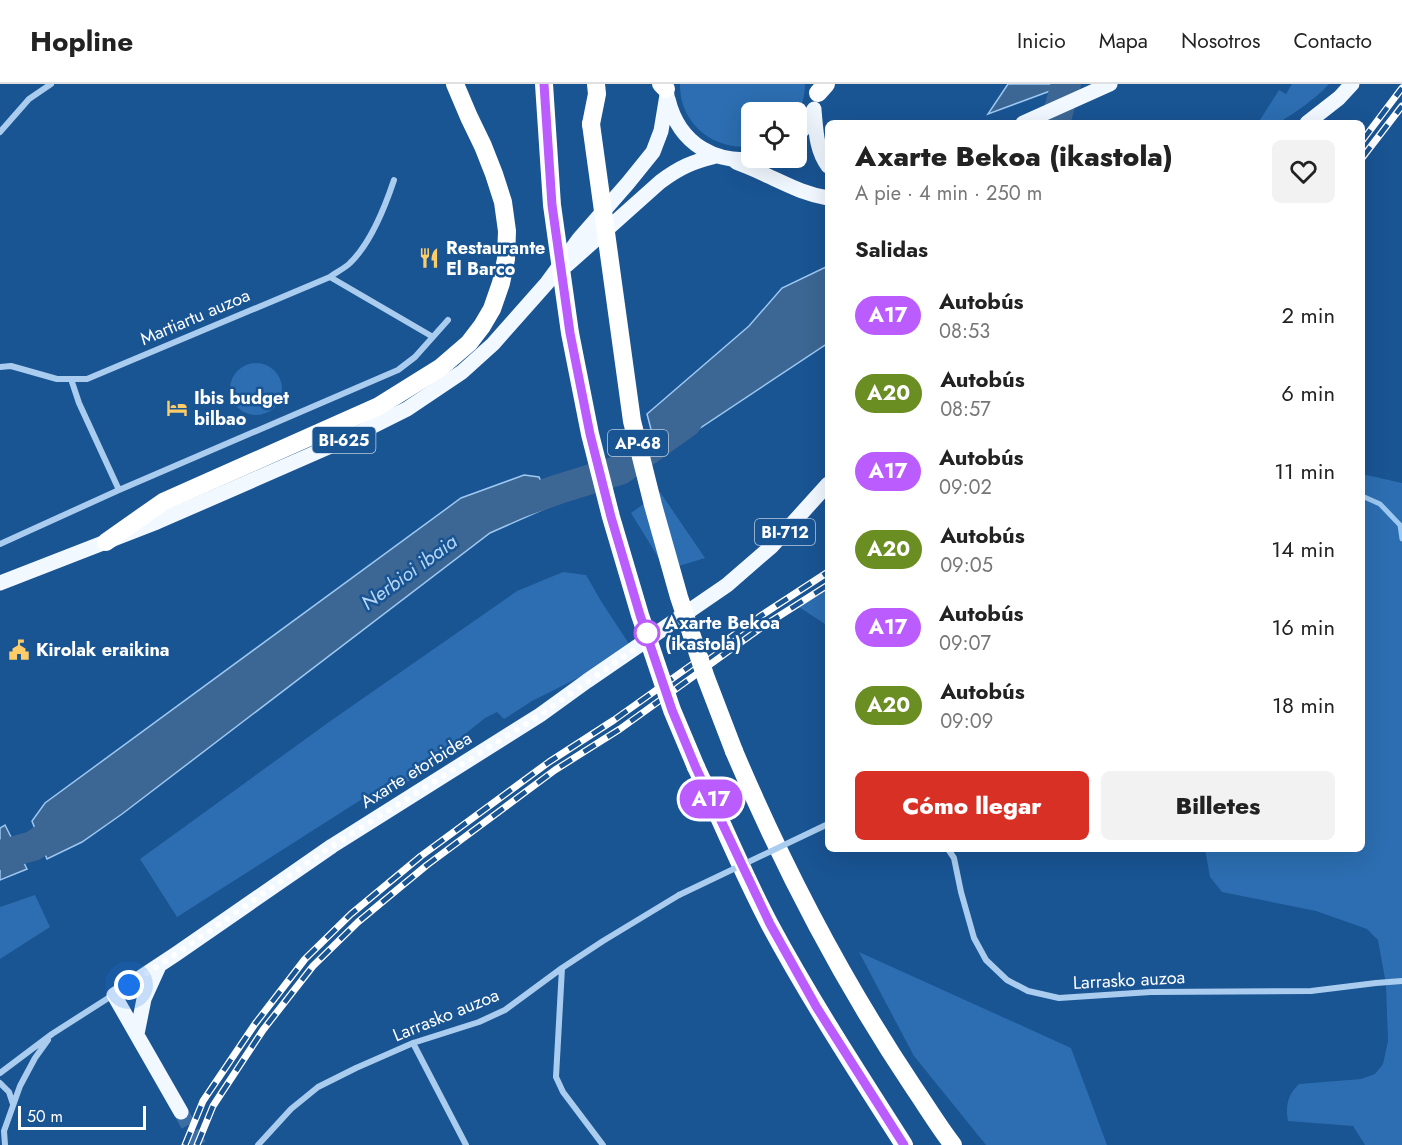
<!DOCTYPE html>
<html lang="es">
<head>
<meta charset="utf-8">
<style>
  :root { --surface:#fff; --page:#f2f2f2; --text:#222; --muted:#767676; --line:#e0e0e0; --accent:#d93025 }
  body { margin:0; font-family:Jost,sans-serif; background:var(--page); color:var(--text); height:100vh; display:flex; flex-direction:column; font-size:22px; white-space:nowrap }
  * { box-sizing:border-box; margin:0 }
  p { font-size:20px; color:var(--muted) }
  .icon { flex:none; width:33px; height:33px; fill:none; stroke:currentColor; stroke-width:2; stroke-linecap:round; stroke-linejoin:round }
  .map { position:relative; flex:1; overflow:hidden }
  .panel { position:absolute; left:825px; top:36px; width:540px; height:732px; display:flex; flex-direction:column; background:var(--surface); border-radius:9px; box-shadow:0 6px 24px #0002 }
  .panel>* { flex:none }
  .badge { padding:0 12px; border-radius:20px; font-size:21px; line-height:39px }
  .tools { position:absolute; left:741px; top:18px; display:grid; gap:12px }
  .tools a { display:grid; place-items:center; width:66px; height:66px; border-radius:9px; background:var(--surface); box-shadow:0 6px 24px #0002; font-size:30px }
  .scale { position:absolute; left:18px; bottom:15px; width:128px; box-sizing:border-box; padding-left:6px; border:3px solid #fff; border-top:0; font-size:16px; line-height:21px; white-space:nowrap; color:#fff; -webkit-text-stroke:4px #195493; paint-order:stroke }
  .you { position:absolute; width:30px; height:30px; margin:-15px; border:4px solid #fff; border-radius:50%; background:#1a73e8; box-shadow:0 0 0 9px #1a73e833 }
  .map>.badge { position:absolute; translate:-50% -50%; box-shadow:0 0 0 3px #fff }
  h2 { padding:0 30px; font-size:22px; line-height:54px }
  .round { display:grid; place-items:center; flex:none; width:63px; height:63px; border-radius:9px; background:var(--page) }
  .overview { display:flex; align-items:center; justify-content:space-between; height:102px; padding:0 30px }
  h1 { font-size:28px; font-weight:800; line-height:45px }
  .button { display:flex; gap:12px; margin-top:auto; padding:12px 30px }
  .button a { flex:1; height:69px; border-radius:9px; background:var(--accent); color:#fff; font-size:24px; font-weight:800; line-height:69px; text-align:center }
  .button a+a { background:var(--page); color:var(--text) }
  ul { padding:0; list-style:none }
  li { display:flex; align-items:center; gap:18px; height:78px; padding:0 30px }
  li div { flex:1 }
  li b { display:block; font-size:22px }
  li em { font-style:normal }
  li .badge { min-width:66px; font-weight:700; text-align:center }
  header { display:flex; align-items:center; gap:36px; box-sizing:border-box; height:84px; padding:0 30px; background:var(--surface); border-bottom:2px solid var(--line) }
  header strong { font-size:28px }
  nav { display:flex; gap:33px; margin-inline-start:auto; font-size:21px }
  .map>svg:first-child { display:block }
</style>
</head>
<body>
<header>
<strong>Hopline</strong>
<nav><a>Inicio</a><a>Mapa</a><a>Nosotros</a><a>Contacto</a></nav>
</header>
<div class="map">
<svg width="1402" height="1061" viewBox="0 0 1402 1061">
  <rect width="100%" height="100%" fill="#195493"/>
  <!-- green -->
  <path fill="#2c6eb1" d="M680,0H805C805,12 802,21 797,32L796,28H752L751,62C714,67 679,39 680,0Z
    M1292,0H1329C1321,10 1290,34 1278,38C1273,40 1264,39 1258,39L1279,6L1286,10Z
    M230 305a26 26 0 1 1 52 0a26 26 0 1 1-52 0Z
    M1362,390L1402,399V1061H1365L1353,1042L1288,1037C1285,1022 1288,1010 1299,1000L1361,995L1375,990L1383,980L1388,957L1386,900L1378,856L1367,845L1316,827L1222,808L1210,793L1205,765H1362Z
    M660,408L705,474L666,486L631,429Z
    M563,488L586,491L601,517L631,563L580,593L532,617L504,635L497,628L485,634L449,663L453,669L387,711L381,703L177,833L140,775L329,638L517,507Z
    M828,500V542L799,523Z
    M35,811L50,843L0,875V823Z
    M859,868L1071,964L1107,1061H986L914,972Z"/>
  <!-- water -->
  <path fill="#3c6693" stroke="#9cc8f2" stroke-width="1.5" d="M1008,0H1069L988,30Z
    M828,182V259L658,372L647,330L749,242L782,204Z
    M524,391L539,393L551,422L490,449L122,730L82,758L47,775L32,737L45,719L461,414Z
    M5,741L27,785L0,796V744Z"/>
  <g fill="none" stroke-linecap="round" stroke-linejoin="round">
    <!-- stream -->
    <path stroke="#9cc8f2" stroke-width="5" d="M1362,412L1380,420L1400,441L1402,455"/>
    <!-- river -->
    <path stroke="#3c6693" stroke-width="30" d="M1055,39L1066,0
      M507,423L559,405L620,386L687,338
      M0,771L33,762L74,734"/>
    <!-- primary-tunnel -->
    <path stroke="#3c6ea3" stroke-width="15" stroke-dasharray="15 8" stroke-linecap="butt" d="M181,1028L199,1061"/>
    <!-- minor -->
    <path stroke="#aaccef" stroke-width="6" d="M0,48L29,15L51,0
      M330,193L433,253
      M0,283L11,282L57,295H87L330,193C336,188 344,185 350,179C371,159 385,123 394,96
      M71,295L79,319L119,406
      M0,460L119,406L398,286L415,273L448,236
      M948,765L954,774L961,808L974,854L986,876L1007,896L1028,907L1059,914L1151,908L1311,907L1376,899L1402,897
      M562,884L556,993L563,1008L603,1061
      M413,959L466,1061
      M0,989L52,950L113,911
      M0,999L9,1008L13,1020
      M5,1061L4,1047L20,1002L35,974L48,956
      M258,1061L291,1025L318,1003L356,984L413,959L479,938L505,926L562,884L603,857L679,811"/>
    <!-- primary -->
    <path stroke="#f2f8ff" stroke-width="15" d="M668,15C679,61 717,82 762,74
      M814,26C816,46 816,66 828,82
      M1023,39L1110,0
      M1307,39L1339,14L1352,0
      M796,53L805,43L814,25
      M736,78C746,82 757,86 766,91C788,101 804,110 828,114
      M567,181L660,98C680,83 692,78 716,72
      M0,499L157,438L347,355L407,325L462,288L493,260L547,199L579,155L628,99L653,68L661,47L667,11
      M137,950L144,915L159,882
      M181,1028L114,911L176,870L332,762L540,631L587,597L727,501L772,462L828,400"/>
    <!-- motorway -->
    <path stroke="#fff" stroke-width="18" d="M661,0L666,5
      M818,9L826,0
      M591,40L597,10L596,0
      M106,458L163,418L379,322L440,284L469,259L482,242L492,225L501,199L506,175L507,147L503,118L494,90L483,62L469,33L455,0
      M734,667C784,785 843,898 914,1004C927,1023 939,1043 953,1061
      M696,683C721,736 743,790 770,841C811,917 858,989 904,1061"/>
    <!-- rail casing -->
    <g stroke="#fff" stroke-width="7">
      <path id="rail" d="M1362,57L1402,4
        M1362,74L1402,22
        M185,1061L203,1017L255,940L305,875L351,830L421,772L549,678L614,636L759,533L828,488
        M197,1061L213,1022L263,946L313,882L358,838L427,781L555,686L620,645L765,541L828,501"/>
    </g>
    <!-- rail -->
    <use href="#rail" stroke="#195493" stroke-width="4.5" stroke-dasharray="14" stroke-linecap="butt"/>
    <!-- minor-bridge -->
    <path stroke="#aaccef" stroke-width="6" d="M679,811L828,740"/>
    <!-- motorway-bridge -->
    <path stroke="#fff" stroke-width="18" d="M544,0L552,121L570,249L590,350L611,433L640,531L672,626L696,683
      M591,40L632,337L653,421L679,513L706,594L734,667"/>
  </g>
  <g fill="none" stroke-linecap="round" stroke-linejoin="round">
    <!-- line casing -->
    <g stroke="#fff" stroke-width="14">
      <path id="line" d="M544,0L552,121L570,249L590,350L611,433L640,531L672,626L696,684L770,840L817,924L904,1061"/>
    </g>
    <!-- line -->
    <use href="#line" stroke="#bb5cff" stroke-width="9"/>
    <!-- walk -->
    <path stroke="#fff" stroke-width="6" stroke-dasharray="0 10.8" d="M129,901L176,870L332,762L540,631L659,548L647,549"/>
  </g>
  <!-- icons -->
  <defs>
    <g id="restaurant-bare" transform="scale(1.62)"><path d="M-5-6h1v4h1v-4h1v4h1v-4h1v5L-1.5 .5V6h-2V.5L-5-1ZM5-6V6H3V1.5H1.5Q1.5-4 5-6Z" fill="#ffcd68" stroke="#195493" stroke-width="2.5" paint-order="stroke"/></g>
    <g id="hotel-bare" transform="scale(1.62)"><path d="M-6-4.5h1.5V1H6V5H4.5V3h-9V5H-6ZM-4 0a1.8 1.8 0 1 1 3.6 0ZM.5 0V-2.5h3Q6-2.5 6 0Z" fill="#ffcd68" stroke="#195493" stroke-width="2.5" paint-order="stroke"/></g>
    <g id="civic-bare" transform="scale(1.62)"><path d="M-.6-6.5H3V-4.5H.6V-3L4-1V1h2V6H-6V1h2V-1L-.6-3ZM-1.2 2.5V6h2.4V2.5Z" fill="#ffcd68" stroke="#195493" stroke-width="2.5" paint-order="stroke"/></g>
  </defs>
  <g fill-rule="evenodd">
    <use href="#restaurant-bare" x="429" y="174"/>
    <use href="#hotel-bare" x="177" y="324"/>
    <use href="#civic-bare" x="19" y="566"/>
  </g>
  <!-- markers -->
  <circle fill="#fff" stroke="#bb5cff" stroke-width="3" cx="647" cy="549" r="12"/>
  <g text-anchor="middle" stroke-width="5" stroke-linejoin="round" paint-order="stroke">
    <!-- shield labels -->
    <g fill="#195493" stroke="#baccdf" stroke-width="1.5">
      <rect x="312.5" y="343" width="63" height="26" rx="4.5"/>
      <rect x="608" y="346" width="60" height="26" rx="4.5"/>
      <rect x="755" y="435" width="60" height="26" rx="4.5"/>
    </g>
    <g font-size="16" font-weight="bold" fill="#fff">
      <text x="344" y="362">BI-625</text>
      <text x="638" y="365">AP-68</text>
      <text x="785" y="454">BI-712</text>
    </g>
    <!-- poi labels -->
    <g font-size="18" font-weight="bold" fill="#fff" stroke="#195493" text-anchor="start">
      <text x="446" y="170">Restaurante<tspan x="446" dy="21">El Barco</tspan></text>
      <text x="194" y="320">Ibis budget<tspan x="194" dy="21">bilbao</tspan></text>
      <text x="36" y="572">Kirolak eraikina</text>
    </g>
    <!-- street labels -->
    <g font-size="18" fill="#fff" stroke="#195493">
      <text transform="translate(195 233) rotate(-23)" y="6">Martiartu auzoa</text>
      <text transform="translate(416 686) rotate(-32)" y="6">Axarte etorbidea</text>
      <text transform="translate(1129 896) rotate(-3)" y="6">Larrasko auzoa</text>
      <text transform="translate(446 931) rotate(-22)" y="6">Larrasko auzoa</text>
    </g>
    <!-- stop labels -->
    <g font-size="18" font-weight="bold" fill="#fff" stroke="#195493" text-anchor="start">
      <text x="665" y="545">Axarte Bekoa<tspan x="665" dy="21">(ikastola)</tspan></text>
    </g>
    <!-- water labels -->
    <g font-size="20" font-style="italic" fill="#b6d6f6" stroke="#195493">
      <text transform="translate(409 488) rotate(-36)" y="7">Nerbioi ibaia</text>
    </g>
  </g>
</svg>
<div class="tools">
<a><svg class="icon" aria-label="locate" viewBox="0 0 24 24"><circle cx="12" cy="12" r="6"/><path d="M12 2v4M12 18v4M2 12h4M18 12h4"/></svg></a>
</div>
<div class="scale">50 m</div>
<div class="you" style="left:129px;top:901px"></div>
<b class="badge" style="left:711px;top:715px;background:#bb5cff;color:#fff">A17</b>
<section class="panel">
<div class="overview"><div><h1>Axarte Bekoa (ikastola)</h1><p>A pie · 4 min · 250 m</p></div><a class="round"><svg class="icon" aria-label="heart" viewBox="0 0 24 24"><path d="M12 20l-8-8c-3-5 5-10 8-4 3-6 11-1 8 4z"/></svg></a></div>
<h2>Salidas</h2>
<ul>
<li><span class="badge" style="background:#bb5cff;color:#fff">A17</span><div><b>Autobús</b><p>08:53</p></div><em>2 min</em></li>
<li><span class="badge" style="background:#6b8e23;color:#fff">A20</span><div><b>Autobús</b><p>08:57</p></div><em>6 min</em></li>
<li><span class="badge" style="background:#bb5cff;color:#fff">A17</span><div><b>Autobús</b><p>09:02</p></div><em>11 min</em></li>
<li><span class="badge" style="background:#6b8e23;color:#fff">A20</span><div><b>Autobús</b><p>09:05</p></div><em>14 min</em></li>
<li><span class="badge" style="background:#bb5cff;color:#fff">A17</span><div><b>Autobús</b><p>09:07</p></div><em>16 min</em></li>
<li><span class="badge" style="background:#6b8e23;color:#fff">A20</span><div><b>Autobús</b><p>09:09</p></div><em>18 min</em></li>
</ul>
<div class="button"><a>Cómo llegar</a><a>Billetes</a></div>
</section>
</div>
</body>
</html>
